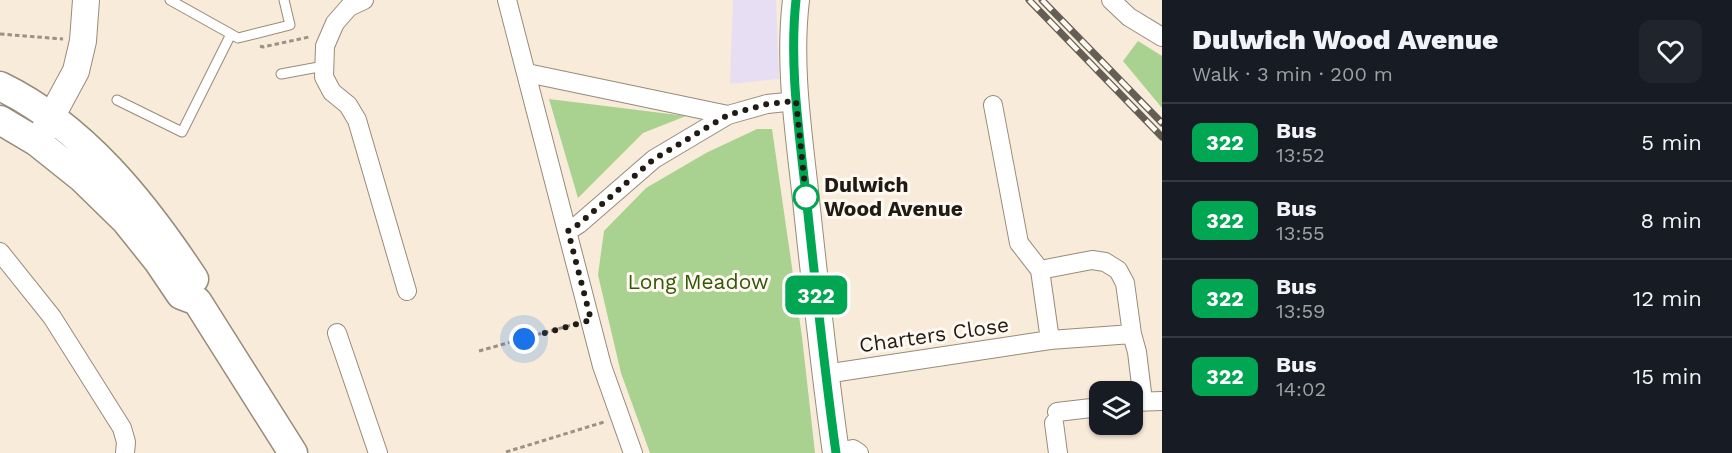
<!DOCTYPE html>
<html lang="en">
<head>
<meta charset="utf-8">
<style>
  :root { --surface:#171b24; --page:#20242c; --text:#f1f3f6; --muted:#9ea1a6; --line:#363941 }
  body { margin:0; font-family:"Work Sans",sans-serif; background:var(--page); color:var(--text); height:100vh; display:flex; flex-direction:column; font-size:22px; white-space:nowrap }
  * { box-sizing:border-box; margin:0 }
  p { font-size:20px; color:var(--muted) }
  .icon { flex:none; width:33px; height:33px; fill:none; stroke:currentColor; stroke-width:2; stroke-linecap:round; stroke-linejoin:round }
  .map { position:relative; flex:1; overflow:hidden }
  .panel { display:flex; flex-direction:column; background:var(--surface); width:570px }
  .panel>* { flex:none }
  .badge { padding:0 12px; border-radius:9px; font-size:21px; line-height:39px }
  .buttons { position:absolute; left:1089px; top:381px; display:grid; gap:12px }
  .buttons a { display:grid; place-items:center; width:54px; height:54px; border-radius:12px; background:var(--surface); box-shadow:0 2px 4px #0004; font-size:30px }
  .you { position:absolute; width:30px; height:30px; margin:-15px; border:4px solid #fff; border-radius:50%; background:#1a73e8; box-shadow:0 0 0 9px #1a73e833 }
  .map>.badge { position:absolute; translate:-50% -50%; box-shadow:0 0 0 3px #fff }
  .round { display:grid; place-items:center; flex:none; width:63px; height:63px; border-radius:12px; background:var(--page) }
  .headline { display:flex; align-items:center; justify-content:space-between; height:102px; padding:0 30px }
  h1 { font-size:28px; font-weight:800; line-height:45px }
  ul { padding:0; list-style:none }
  li { display:flex; align-items:center; gap:18px; height:78px; padding:0 30px; border-top:2px solid var(--line) }
  li div { flex:1 }
  li b { display:block; font-size:22px }
  li em { font-style:normal }
  li .badge { min-width:66px; font-weight:700; text-align:center }
  main { display:flex; flex:1; min-height:0 }
  .map>svg:first-child { display:block }
</style>
</head>
<body>
<main>
<div class="map">
<svg width="1162" height="453" viewBox="0 0 1162 453">
  <rect width="100%" height="100%" fill="#f8ebd9"/>
  <!-- commercial -->
  <path fill="#e8def4" d="M733,0H776L779,79L730,84Z"/>
  <!-- green -->
  <path fill="#a9d190" d="M1138,41L1162,56V108L1123,61Z
    M549,99L686,116L643,133L578,198Z
    M757,129H772L802,337L815,453H650L621,373L598,275L604,231L646,188L706,153Z"/>
  <g fill="none" stroke-linecap="round" stroke-linejoin="round">
    <!-- lane casing -->
    <g stroke="#978b7b" stroke-width="11">
      <path id="lane" d="M170,0L238,38L290,25L284,0
        M281,74L324,66
        M117,100L182,132L231,34"/>
    </g>
    <!-- street casing -->
    <g stroke="#978b7b" stroke-width="20">
      <path id="street" d="M364,0L349,7L335,23L325,46L324,77L332,92L348,105L357,120L407,291
        M507,0L602,366L633,453
        M1111,0L1129,17L1162,37
        M527,73L728,115
        M993,105L1019,243L1040,270L1092,260L1105,262L1118,270L1125,283L1132,334L1137,352L1143,401
        M568,231L579,224L654,159L728,115L767,104L796,101
        M0,252L52,317L122,428L126,442L125,453
        M1040,270L1050,340L1132,334
        M337,333L378,453
        M825,374L1050,340
        M1132,402L1162,401
        M1057,412L1100,407
        M1054,423L1058,453
        M836,452L853,449L859,453"/>
    </g>
    <!-- secondary casing -->
    <g stroke="#978b7b" stroke-width="28">
      <path id="secondary" d="M796,0C788,66 799,134 806,200C815,284 824,369 836,453
        M42,134L76,71L83,41L86,0"/>
    </g>
    <!-- primary casing -->
    <g stroke="#978b7b" stroke-width="31">
      <path id="primary" d="M0,86C83,126 144,203 194,279
        M0,120L37,142L82,178L126,221L158,261L181,295L197,301L293,453"/>
    </g>
    <!-- path -->
    <path stroke="#9b9185" stroke-width="3" stroke-dasharray="4.5 3" stroke-linecap="butt" d="M0,34L63,39
      M260,46L263,47L309,37
      M479,351L575,324
      M506,452L604,422"/>
    <!-- lane -->
    <use href="#lane" stroke="#fff" stroke-width="9"/>
    <!-- street -->
    <use href="#street" stroke="#fff" stroke-width="18"/>
    <!-- secondary -->
    <use href="#secondary" stroke="#fff" stroke-width="26"/>
    <!-- primary -->
    <use href="#primary" stroke="#fff" stroke-width="28"/>
    <!-- rail casing -->
    <g stroke="#655e54" stroke-width="7">
      <path id="rail" d="M1029,0L1162,137
        M1042,0L1162,123"/>
    </g>
    <!-- rail -->
    <use href="#rail" stroke="#fff9f2" stroke-width="4.5" stroke-dasharray="14" stroke-linecap="butt"/>
  </g>
  <g fill="none" stroke-linecap="round" stroke-linejoin="round">
    <!-- line casing -->
    <g stroke="#fff" stroke-width="14">
      <path id="line" d="M796,0C789,65 799,131 806,195C815,281 824,367 836,453"/>
    </g>
    <!-- line -->
    <use href="#line" stroke="#00a651" stroke-width="9"/>
    <!-- walk -->
    <path stroke="#201b15" stroke-width="6" stroke-dasharray="0 10.8" d="M524,339L591,320L568,231L579,224L654,159L728,115L767,104L796,101L806,197"/>
  </g>
  <!-- markers -->
  <circle fill="#fff" stroke="#00a651" stroke-width="3" cx="806" cy="197" r="12"/>
  <g text-anchor="middle" stroke-width="6" stroke-linejoin="round" paint-order="stroke">
    <!-- stop labels -->
    <g font-size="21" font-weight="bold" fill="#201b15" stroke="#fff9f2" text-anchor="start">
      <text x="824" y="192">Dulwich<tspan x="824" dy="24">Wood Avenue</tspan></text>
    </g>
    <!-- park labels -->
    <g font-size="21" fill="#315809" stroke="#fff9f2">
      <text x="698" y="289">Long Meadow</text>
    </g>
    <!-- street labels -->
    <g font-size="21" fill="#201b15" stroke="#fff9f2">
      <text transform="translate(934 335) rotate(-8)" y="7">Charters Close</text>
    </g>
  </g>
</svg>
<div class="buttons">
<a><svg class="icon" aria-label="layers" viewBox="0 0 24 24"><path d="M12 4l9 5-9 5-9-5zM3 14l9 5 9-5"/></svg></a>
</div>
<div class="you" style="left:524px;top:339px"></div>
<b class="badge" style="left:816px;top:295px;background:#00a651;color:#fff">322</b>
</div>
<section class="panel">
<div class="headline"><div><h1>Dulwich Wood Avenue</h1><p>Walk · 3 min · 200 m</p></div><a class="round"><svg class="icon" aria-label="heart" viewBox="0 0 24 24"><path d="M12 20l-8-8c-3-5 5-10 8-4 3-6 11-1 8 4z"/></svg></a></div>
<ul>
<li><span class="badge" style="background:#00a651;color:#fff">322</span><div><b>Bus</b><p>13:52</p></div><em>5 min</em></li>
<li><span class="badge" style="background:#00a651;color:#fff">322</span><div><b>Bus</b><p>13:55</p></div><em>8 min</em></li>
<li><span class="badge" style="background:#00a651;color:#fff">322</span><div><b>Bus</b><p>13:59</p></div><em>12 min</em></li>
<li><span class="badge" style="background:#00a651;color:#fff">322</span><div><b>Bus</b><p>14:02</p></div><em>15 min</em></li>
</ul>
</section>
</main>
</body>
</html>
